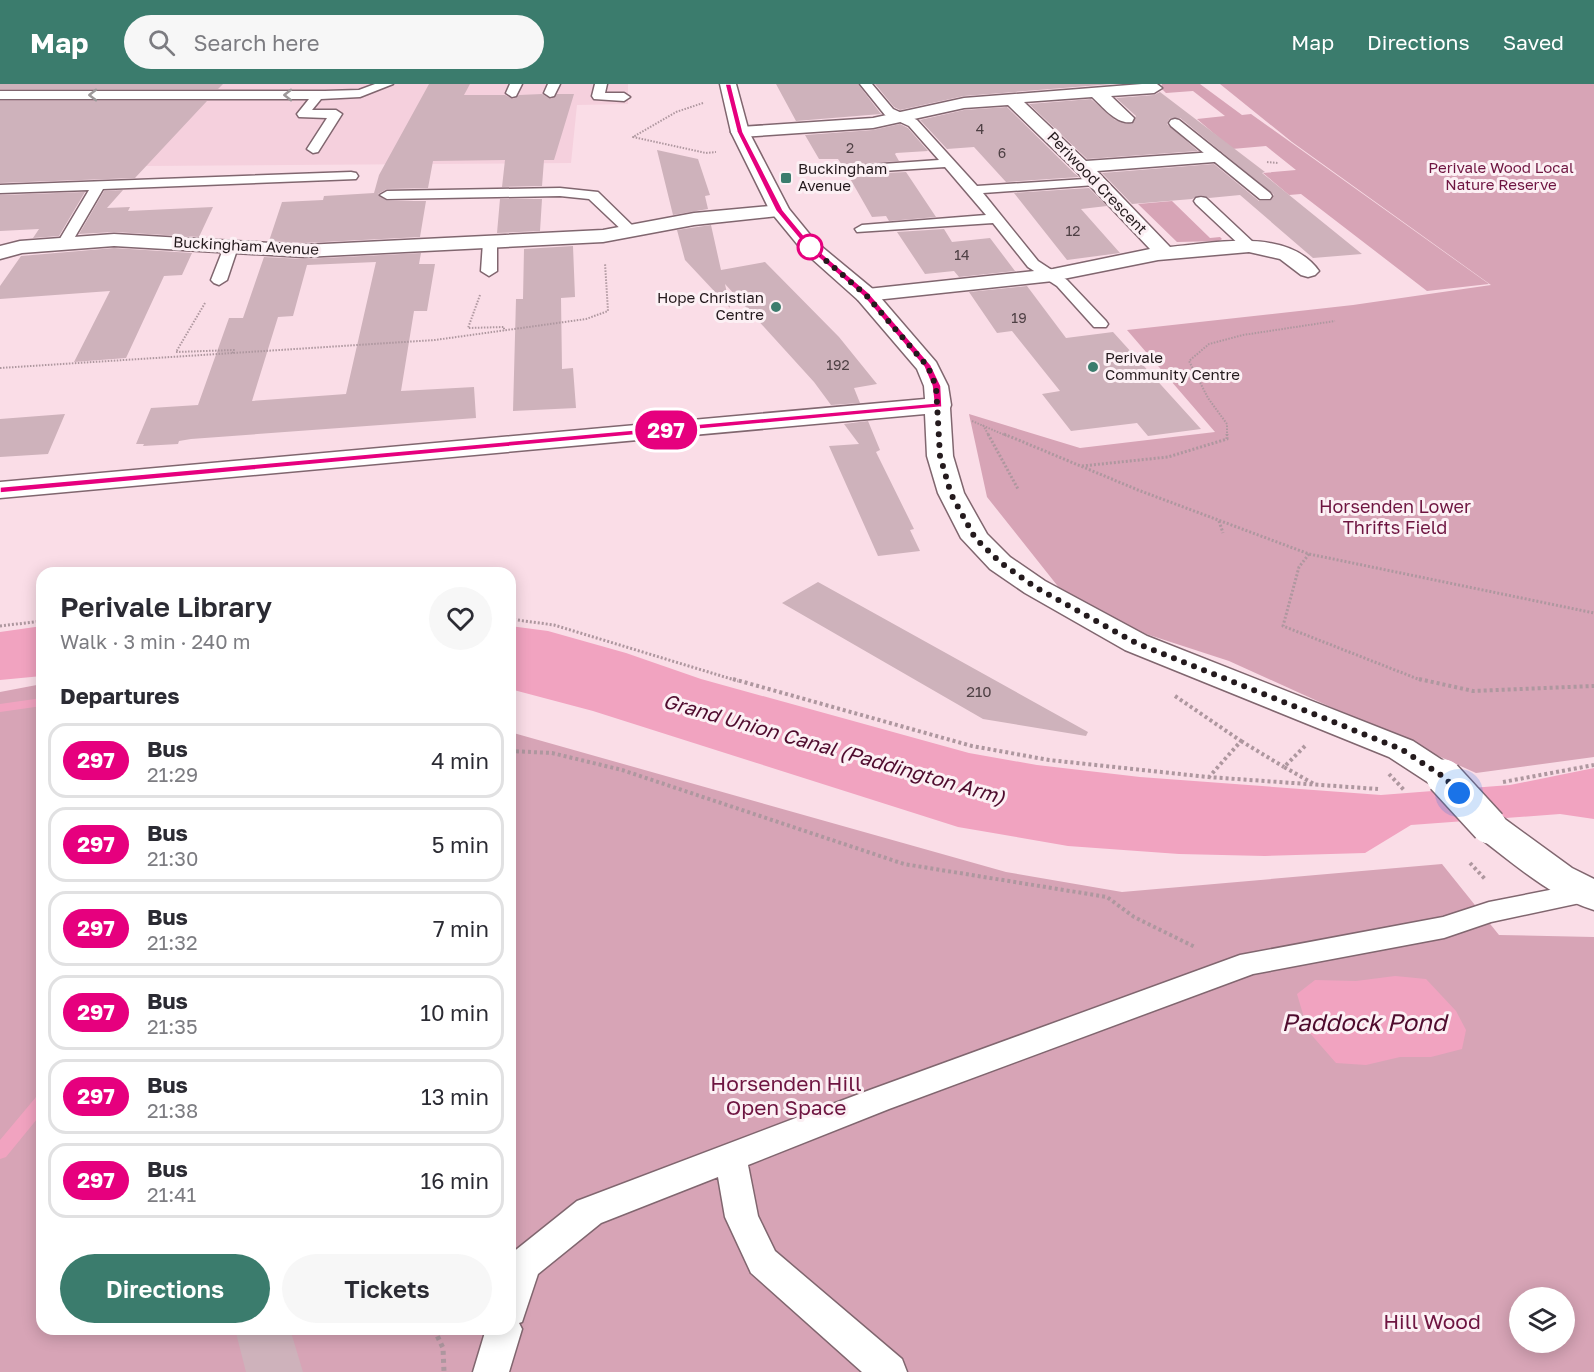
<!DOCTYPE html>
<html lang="en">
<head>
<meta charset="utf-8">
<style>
  :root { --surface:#fff; --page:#f7f7f7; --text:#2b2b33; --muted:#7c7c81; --line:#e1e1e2; --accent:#3b7c6d }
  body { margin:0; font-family:"Golos Text",sans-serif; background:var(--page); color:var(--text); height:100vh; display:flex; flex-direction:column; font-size:22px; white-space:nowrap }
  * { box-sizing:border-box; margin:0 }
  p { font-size:20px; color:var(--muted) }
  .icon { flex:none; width:33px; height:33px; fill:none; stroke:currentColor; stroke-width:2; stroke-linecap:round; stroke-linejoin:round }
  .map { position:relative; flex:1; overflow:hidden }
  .details { position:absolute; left:36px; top:483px; width:480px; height:768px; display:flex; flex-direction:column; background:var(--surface); border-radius:18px; box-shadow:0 3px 15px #0003 }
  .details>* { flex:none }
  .badge { padding:0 12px; border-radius:20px; font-size:21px; line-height:39px }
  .controls { position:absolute; left:1509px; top:1203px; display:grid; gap:12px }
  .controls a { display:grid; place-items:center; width:66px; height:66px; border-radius:50%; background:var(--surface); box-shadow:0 3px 15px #0003; font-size:30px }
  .you { position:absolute; width:30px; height:30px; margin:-15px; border:4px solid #fff; border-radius:50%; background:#1a73e8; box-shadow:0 0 0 9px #1a73e833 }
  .map>.badge { position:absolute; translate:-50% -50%; box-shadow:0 0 0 3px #fff }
  h2 { padding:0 24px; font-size:22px; line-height:54px }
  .round { display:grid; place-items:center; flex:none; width:63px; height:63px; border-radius:32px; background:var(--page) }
  .overview { display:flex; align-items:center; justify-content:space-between; height:102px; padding:0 24px }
  h1 { font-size:28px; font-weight:600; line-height:45px }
  .button { display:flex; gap:12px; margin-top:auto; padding:12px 24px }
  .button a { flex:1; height:69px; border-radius:36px; background:var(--accent); color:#fff; font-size:24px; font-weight:600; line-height:69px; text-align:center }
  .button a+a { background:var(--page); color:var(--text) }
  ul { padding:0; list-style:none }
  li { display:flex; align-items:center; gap:18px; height:75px; margin:0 12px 9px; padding:0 12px; border:3px solid var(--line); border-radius:18px }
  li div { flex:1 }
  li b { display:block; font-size:22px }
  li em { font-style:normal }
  li .badge { min-width:66px; font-weight:700; text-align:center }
  header { display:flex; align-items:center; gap:36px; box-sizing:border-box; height:84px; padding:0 30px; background:var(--accent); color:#fff }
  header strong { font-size:28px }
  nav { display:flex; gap:33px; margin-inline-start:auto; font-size:21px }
  .search { width:420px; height:54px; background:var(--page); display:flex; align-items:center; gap:15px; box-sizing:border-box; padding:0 21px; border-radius:33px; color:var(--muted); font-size:22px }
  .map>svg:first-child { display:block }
</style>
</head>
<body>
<header>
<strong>Map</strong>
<div class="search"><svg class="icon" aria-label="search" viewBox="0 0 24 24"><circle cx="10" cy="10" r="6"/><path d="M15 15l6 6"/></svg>Search here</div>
<nav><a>Map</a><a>Directions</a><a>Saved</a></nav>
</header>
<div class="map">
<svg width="1594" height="1288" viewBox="0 0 1594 1288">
  <rect width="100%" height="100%" fill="#fadde7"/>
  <!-- built -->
  <path fill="#f5d0dd" d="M0,0H628V20L577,21L571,79L0,83Z"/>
  <!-- green -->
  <path fill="#d7a4b6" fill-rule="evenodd" d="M1162,0H1200L1242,31L1251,30L1489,200L1427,207L1301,110L1289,111L1263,89L1296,86L1266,62L1232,65L1197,35L1225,32L1193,7L1166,9L1161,4Z
    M1220,0H1594V673L1476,689L1229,577L1143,549L1060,505L987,413L969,330L1080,364L1215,348L1127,246L1353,221L1491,201L1292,58Z
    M1172,117L1210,154L1220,153L1222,155L1219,157L1177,158L1138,120Z
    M42,600V1245H510V648L1006,788L1122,808L1442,780L1499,851L1594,853V1288H0V608ZM1520,1214H1564V1258H1520Z"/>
  <!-- water -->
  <path fill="#f1a3c0" d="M42,542V592L0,596V548Z
    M510,542L548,547L626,569L701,595L969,669L1037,681L1140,693L1381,711L1510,701L1594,684V735L1560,730L1411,741L1365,769L1265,772L1179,770L1068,762L958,743L593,627L510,605Z
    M1395,892L1426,895L1456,927L1466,946L1462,965L1431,973H1400L1366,981L1336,979L1308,947L1297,910L1315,896L1356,897Z"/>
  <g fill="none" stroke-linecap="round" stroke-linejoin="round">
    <!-- stream -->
    <path fill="#f1a3c0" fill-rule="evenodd" d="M42,614V622L0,628V620Z
      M42,1011V1029L6,1073L0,1075V1056L36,1013Z"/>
  </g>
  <!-- building -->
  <path fill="#ceb2bb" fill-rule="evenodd" d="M0,0H223L218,5H0Z
    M429,0H470L464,11H505L513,15L519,11L542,10L551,15L557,10H574L554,76H544L542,102L502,103L505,76L433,77L428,104L387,105L378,110L387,117H426L420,153L304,159L269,157L282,118L323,116L324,112L374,109L379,91Z
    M776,0H858L881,30L796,37Z
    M875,0H1113L964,12L900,26L894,23Z
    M1160,8L1265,88L1262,89L1362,170L1313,174L1240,111L1209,114L1201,111L1192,115L1132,120L1102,89L1214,80L1259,117H1270L1274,111L1180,34H1170L1167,40L1198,67L1087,75L1029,20L1091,15L1115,36L1132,40L1136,32L1116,14L1154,11Z
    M0,17H207L135,94L0,99Z
    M1007,23L1074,89L1079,93L1006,98L974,63L947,65L920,36L964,26Z
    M900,40L908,44L928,67L896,69L895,70L899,77L842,81L838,75H819L805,51L873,46Z
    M657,66L698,75L710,111L705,112L708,125L673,131Z
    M906,88L936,133L889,137L886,132L872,133L848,91Z
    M1089,104L1107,122L1081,125L1120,169L1067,176L1014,109Z
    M123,106L107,124L130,123L128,127L213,123L199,153L114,148L79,150L104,107Z
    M85,108L59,152L33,154L39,145L0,147V111Z
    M500,115H542L540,147L497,149Z
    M711,141L721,186L765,178L839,253L877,300L854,304L860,319L831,321L814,298L725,200L730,224L685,176L677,146Z
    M944,145L952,158L990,154L1015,187L959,193L954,187L925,190L897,148Z
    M573,162L575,213L561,214L562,285L573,284L576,324L513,327L516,215H523L524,165Z
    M114,164L192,169L182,191L164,192L126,274L74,278L110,207L0,215V202L21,172Z
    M421,169L419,180H435L427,227H414L401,307L474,303L476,334L191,355L179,357L178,360L143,362L144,360H136L151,324L198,321L229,234H243L264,173L304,175ZM376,178L346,310L252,317L278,233L293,232L307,181Z
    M1027,202L1066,254L1113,248L1201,345L1148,352L1137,339L1071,347L1042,310L1060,307L1012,247L997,249L969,208Z
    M65,330L48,370L0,373V335Z
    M868,337L880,366L876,368L914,445L910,446L920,467L878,472L829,362L859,360L844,340Z
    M818,498L1088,648L1086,652L983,635L782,519Z
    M235,1245H290L303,1288H246Z"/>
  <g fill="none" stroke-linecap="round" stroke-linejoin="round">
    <!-- service casing -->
    <g stroke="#80666f" stroke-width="3">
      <path id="service" d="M375,0H393L360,13L321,15L312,26H336L342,30L318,68L313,69L307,65L327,34L299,33L297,30L309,15H0V7H325L359,6Z
        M510,0H522L516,12L512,13L506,9Z
        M548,0H560L554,12L550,13L544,9Z
        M595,0H607L605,9H624L630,13L624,17L594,15L592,12Z
        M860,0H872L893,25L917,36L977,102L1100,94L1102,97L1095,101L983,109L1038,177L1067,196L1106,237L1108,240L1106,243H1094L1057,202L1028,183L993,139L857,148L855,145L862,141L986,131L945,83L820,91L818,88L825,84L939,76L909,42L885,31Z
        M1175,35L1179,36L1270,109L1272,112L1270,115H1260L1171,42L1169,39L1171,36Z
        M351,88L356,89L358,92L356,95L103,105L72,158L65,162L58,158L89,106L0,109V101Z
        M560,104L598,108L638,147L636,150H626L589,115L560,112L387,115L380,111L387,107Z
        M1201,113L1206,114L1254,159L1256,162L1254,165H1244L1196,120L1194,117L1196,114Z
        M490,154L497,158V187L489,192L481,187L483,158Z
        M231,159L238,163L227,196L219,201L214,199L211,196L224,163Z
        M1585,799L1594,802V816L1491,838L1444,854L1253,890L889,1025L748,1081L758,1132L775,1167L902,1275L907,1288H862L751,1189L725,1133L718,1093L601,1139L538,1190L522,1238L519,1239L522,1245L509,1288H473L486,1245H510L512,1169L577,1117L867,1007L1240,871L1443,833L1489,818Z"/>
    </g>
    <!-- minor casing -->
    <g stroke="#80666f" stroke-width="3">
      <path id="minor" d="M1142,0H1157L1162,4L1154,9L1111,12L1134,34L1132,38C1117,41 1103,23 1092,13L1024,18L1086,77L1214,68L1220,69L1223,73L1220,77L1214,78L1097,87L1170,163C1214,159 1288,143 1319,187L1315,191L1308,193L1301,191L1280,175L1249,168L1158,176L1053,197L866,217L858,216L855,211L858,206L1053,185L1150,165L1076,87L1008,21L964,24L873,44L740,53L734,52L731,48L734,44L740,43L873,34L964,14Z
        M780,121L787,123L790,127L787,131L694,141L603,158L304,173L114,162L22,169L0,175V162L20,157L114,150L304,161L603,146L694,129Z"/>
    </g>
    <!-- tertiary casing -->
    <g stroke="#80666f" stroke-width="3">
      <path id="tertiary" d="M720,0H736L749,48L789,125L816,158L874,206L936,278L948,302L951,321L950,324L953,372L964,409L987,450L1010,473L1045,497L1147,552L1413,657L1456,685L1461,693L1456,701L1444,705L1432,701L1389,673L1125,566L1025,509L990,485L961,454L938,409L927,372L925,330L0,414V398L925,315L924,302L917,285L858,216L802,166L770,127L731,48Z
        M1489,729L1502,733L1572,784L1594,795V826C1549,812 1513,779 1476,751L1471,742L1476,733Z"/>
    </g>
    <!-- path-far3 -->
    <path stroke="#ae979f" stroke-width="2" stroke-dasharray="1.5 1.5" stroke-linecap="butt" d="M703,19L676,28L633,53L706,69L716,68
      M1267,78L1278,79
      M480,211L468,244L504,243V247
      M205,219L176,268L234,266L232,270
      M0,284L435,256L586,235L608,227L605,179
      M972,337L1007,352
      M983,341L989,352
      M1227,352V340L1208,314L1189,277L1209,260L1243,251L1335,237"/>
    <!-- path-far2 -->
    <path stroke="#ae979f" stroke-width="3" stroke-dasharray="2 2" stroke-linecap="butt" d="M988,350L1018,405
      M1004,350L1138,406L1309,470L1594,529
      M1082,382L1168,373L1227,355V350
      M1219,437L1223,449
      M1309,470L1299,483L1283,542L1423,597
      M510,535L554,541L738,597
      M0,542L42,537"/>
    <!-- path-far1 -->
    <path stroke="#ae979f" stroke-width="4" stroke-dasharray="3 3" stroke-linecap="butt" d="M733,595L972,662L1049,676L1208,693L1378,705
      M1419,595L1473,607L1594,602
      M1175,612L1241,657L1209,693
      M1241,657L1284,683
      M1305,662L1284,683L1314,700
      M510,667L552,669L622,686L904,780L1107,813L1134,833L1195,863
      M1503,698L1594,681
      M1470,779L1485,795"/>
    <!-- path -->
    <path stroke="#ae979f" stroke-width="5" stroke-dasharray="4 4" stroke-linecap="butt" d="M434,1245L443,1264L444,1288"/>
    <!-- service -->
    <use href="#service" fill="#fff" fill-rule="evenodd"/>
    <!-- minor -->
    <use href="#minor" fill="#fff" fill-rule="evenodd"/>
    <!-- tertiary -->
    <use href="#tertiary" fill="#fff" fill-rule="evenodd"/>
    <!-- tertiary-bridge casing -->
    <g stroke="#80666f" stroke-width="38" stroke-linecap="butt">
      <path id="tertiary-bridge" d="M1444,693L1489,742"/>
    </g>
    <!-- path-bridge -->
    <path stroke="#ae979f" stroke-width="4" stroke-dasharray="3 3" stroke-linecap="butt" d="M1389,690L1405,707"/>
    <!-- tertiary-bridge -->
    <use href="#tertiary-bridge" stroke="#fff" stroke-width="35"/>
  </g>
  <!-- one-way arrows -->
  <defs><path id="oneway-chevron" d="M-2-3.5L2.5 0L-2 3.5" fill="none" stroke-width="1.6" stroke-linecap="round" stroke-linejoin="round" transform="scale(1.5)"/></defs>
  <g stroke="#9c9899">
    <use href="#oneway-chevron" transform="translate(93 11) rotate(180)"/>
    <use href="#oneway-chevron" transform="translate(288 11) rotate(180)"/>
  </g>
  <!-- line -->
  <path fill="#e6007e" stroke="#fff" stroke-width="1.5" d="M725,0H731L743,48L783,126L811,160L869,209L931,281L941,302L942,323L0,409V403L934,319L932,302L924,283L863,212L806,163L776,127L737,48Z"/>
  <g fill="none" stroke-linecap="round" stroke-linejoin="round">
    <!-- walk -->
    <path stroke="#241a1d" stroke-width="6" stroke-dasharray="0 10.8" d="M810,163L866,211L928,283L936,302L940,372L951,410L975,454L1000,478L1035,503L1136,559L1401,665L1444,693L1459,709"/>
  </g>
  <!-- markers -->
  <g fill="#3b7c6d" stroke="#fcf0f4" stroke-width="2">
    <rect x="780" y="88" width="12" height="12" rx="3"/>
    <circle cx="776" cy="223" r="6"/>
    <circle cx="1093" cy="283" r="6"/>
  </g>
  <circle fill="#fff" stroke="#e6007e" stroke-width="3" cx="810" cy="163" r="12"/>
  <g text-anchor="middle" stroke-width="6" stroke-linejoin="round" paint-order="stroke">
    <!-- far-number labels -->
    <g font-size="14" fill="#4e4044">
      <text x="980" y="50">4</text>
      <text x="850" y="69">2</text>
      <text x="1002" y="74">6</text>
      <text x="1073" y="152">12</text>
      <text x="962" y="176">14</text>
      <text x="1019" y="239">19</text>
      <text x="838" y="286">192</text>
    </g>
    <!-- far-park labels -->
    <g font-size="15" fill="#6e1541" stroke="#fcf0f4">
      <text x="1501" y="89">Perivale Wood Local<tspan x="1501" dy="17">Nature Reserve</tspan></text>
    </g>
    <!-- far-poi labels -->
    <g font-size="15" fill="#241a1d" stroke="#fcf0f4" text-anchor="start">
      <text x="798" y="90">Buckingham<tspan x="798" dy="17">Avenue</tspan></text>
      <text x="764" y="219" text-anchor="end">Hope Christian<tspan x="764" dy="17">Centre</tspan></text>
      <text x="1105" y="279">Perivale<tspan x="1105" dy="17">Community Centre</tspan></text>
    </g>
    <!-- far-street labels -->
    <g font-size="15" fill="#241a1d" stroke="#fcf0f4">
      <text transform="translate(1097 99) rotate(46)" y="5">Periwood Crescent</text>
      <text transform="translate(246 162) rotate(3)" y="5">Buckingham Avenue</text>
    </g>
    <!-- number labels -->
    <g font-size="15" fill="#4e4044">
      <text x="979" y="613">210</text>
    </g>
    <!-- park labels -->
    <g font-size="18" fill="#6e1541" stroke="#fcf0f4">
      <text x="1395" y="429">Horsenden Lower<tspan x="1395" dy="21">Thrifts Field</tspan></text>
    </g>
    <!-- water labels -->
    <g font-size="20" font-style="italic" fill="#4f0c2e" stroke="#fcf0f4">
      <text transform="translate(834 665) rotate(16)" y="7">Grand Union Canal (Paddington Arm)</text>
    </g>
    <!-- near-park labels -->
    <g font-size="21" fill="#6e1541" stroke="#fcf0f4">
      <text x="786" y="1007">Horsenden Hill<tspan x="786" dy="24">Open Space</tspan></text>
      <text x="1432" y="1245">Hill Wood</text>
    </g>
    <!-- near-water labels -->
    <g font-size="24" font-style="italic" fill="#4f0c2e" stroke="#fcf0f4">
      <text x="1364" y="947">Paddock Pond</text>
    </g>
  </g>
</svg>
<div class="controls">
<a><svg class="icon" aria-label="layers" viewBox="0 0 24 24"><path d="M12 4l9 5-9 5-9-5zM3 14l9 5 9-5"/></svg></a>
</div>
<div class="you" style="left:1459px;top:709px"></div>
<b class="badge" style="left:666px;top:346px;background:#e6007e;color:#fff">297</b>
<section class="details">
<div class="overview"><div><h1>Perivale Library</h1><p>Walk · 3 min · 240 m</p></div><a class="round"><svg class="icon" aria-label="heart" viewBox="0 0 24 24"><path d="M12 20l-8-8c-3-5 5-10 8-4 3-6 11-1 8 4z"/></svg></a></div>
<h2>Departures</h2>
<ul>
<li><span class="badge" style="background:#e6007e;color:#fff">297</span><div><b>Bus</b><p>21:29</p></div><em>4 min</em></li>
<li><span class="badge" style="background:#e6007e;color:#fff">297</span><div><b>Bus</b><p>21:30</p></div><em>5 min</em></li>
<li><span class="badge" style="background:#e6007e;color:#fff">297</span><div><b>Bus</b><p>21:32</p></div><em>7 min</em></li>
<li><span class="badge" style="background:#e6007e;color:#fff">297</span><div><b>Bus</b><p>21:35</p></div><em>10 min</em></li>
<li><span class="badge" style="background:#e6007e;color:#fff">297</span><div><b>Bus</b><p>21:38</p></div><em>13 min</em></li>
<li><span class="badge" style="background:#e6007e;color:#fff">297</span><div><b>Bus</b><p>21:41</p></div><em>16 min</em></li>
</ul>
<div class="button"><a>Directions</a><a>Tickets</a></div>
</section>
</div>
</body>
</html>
